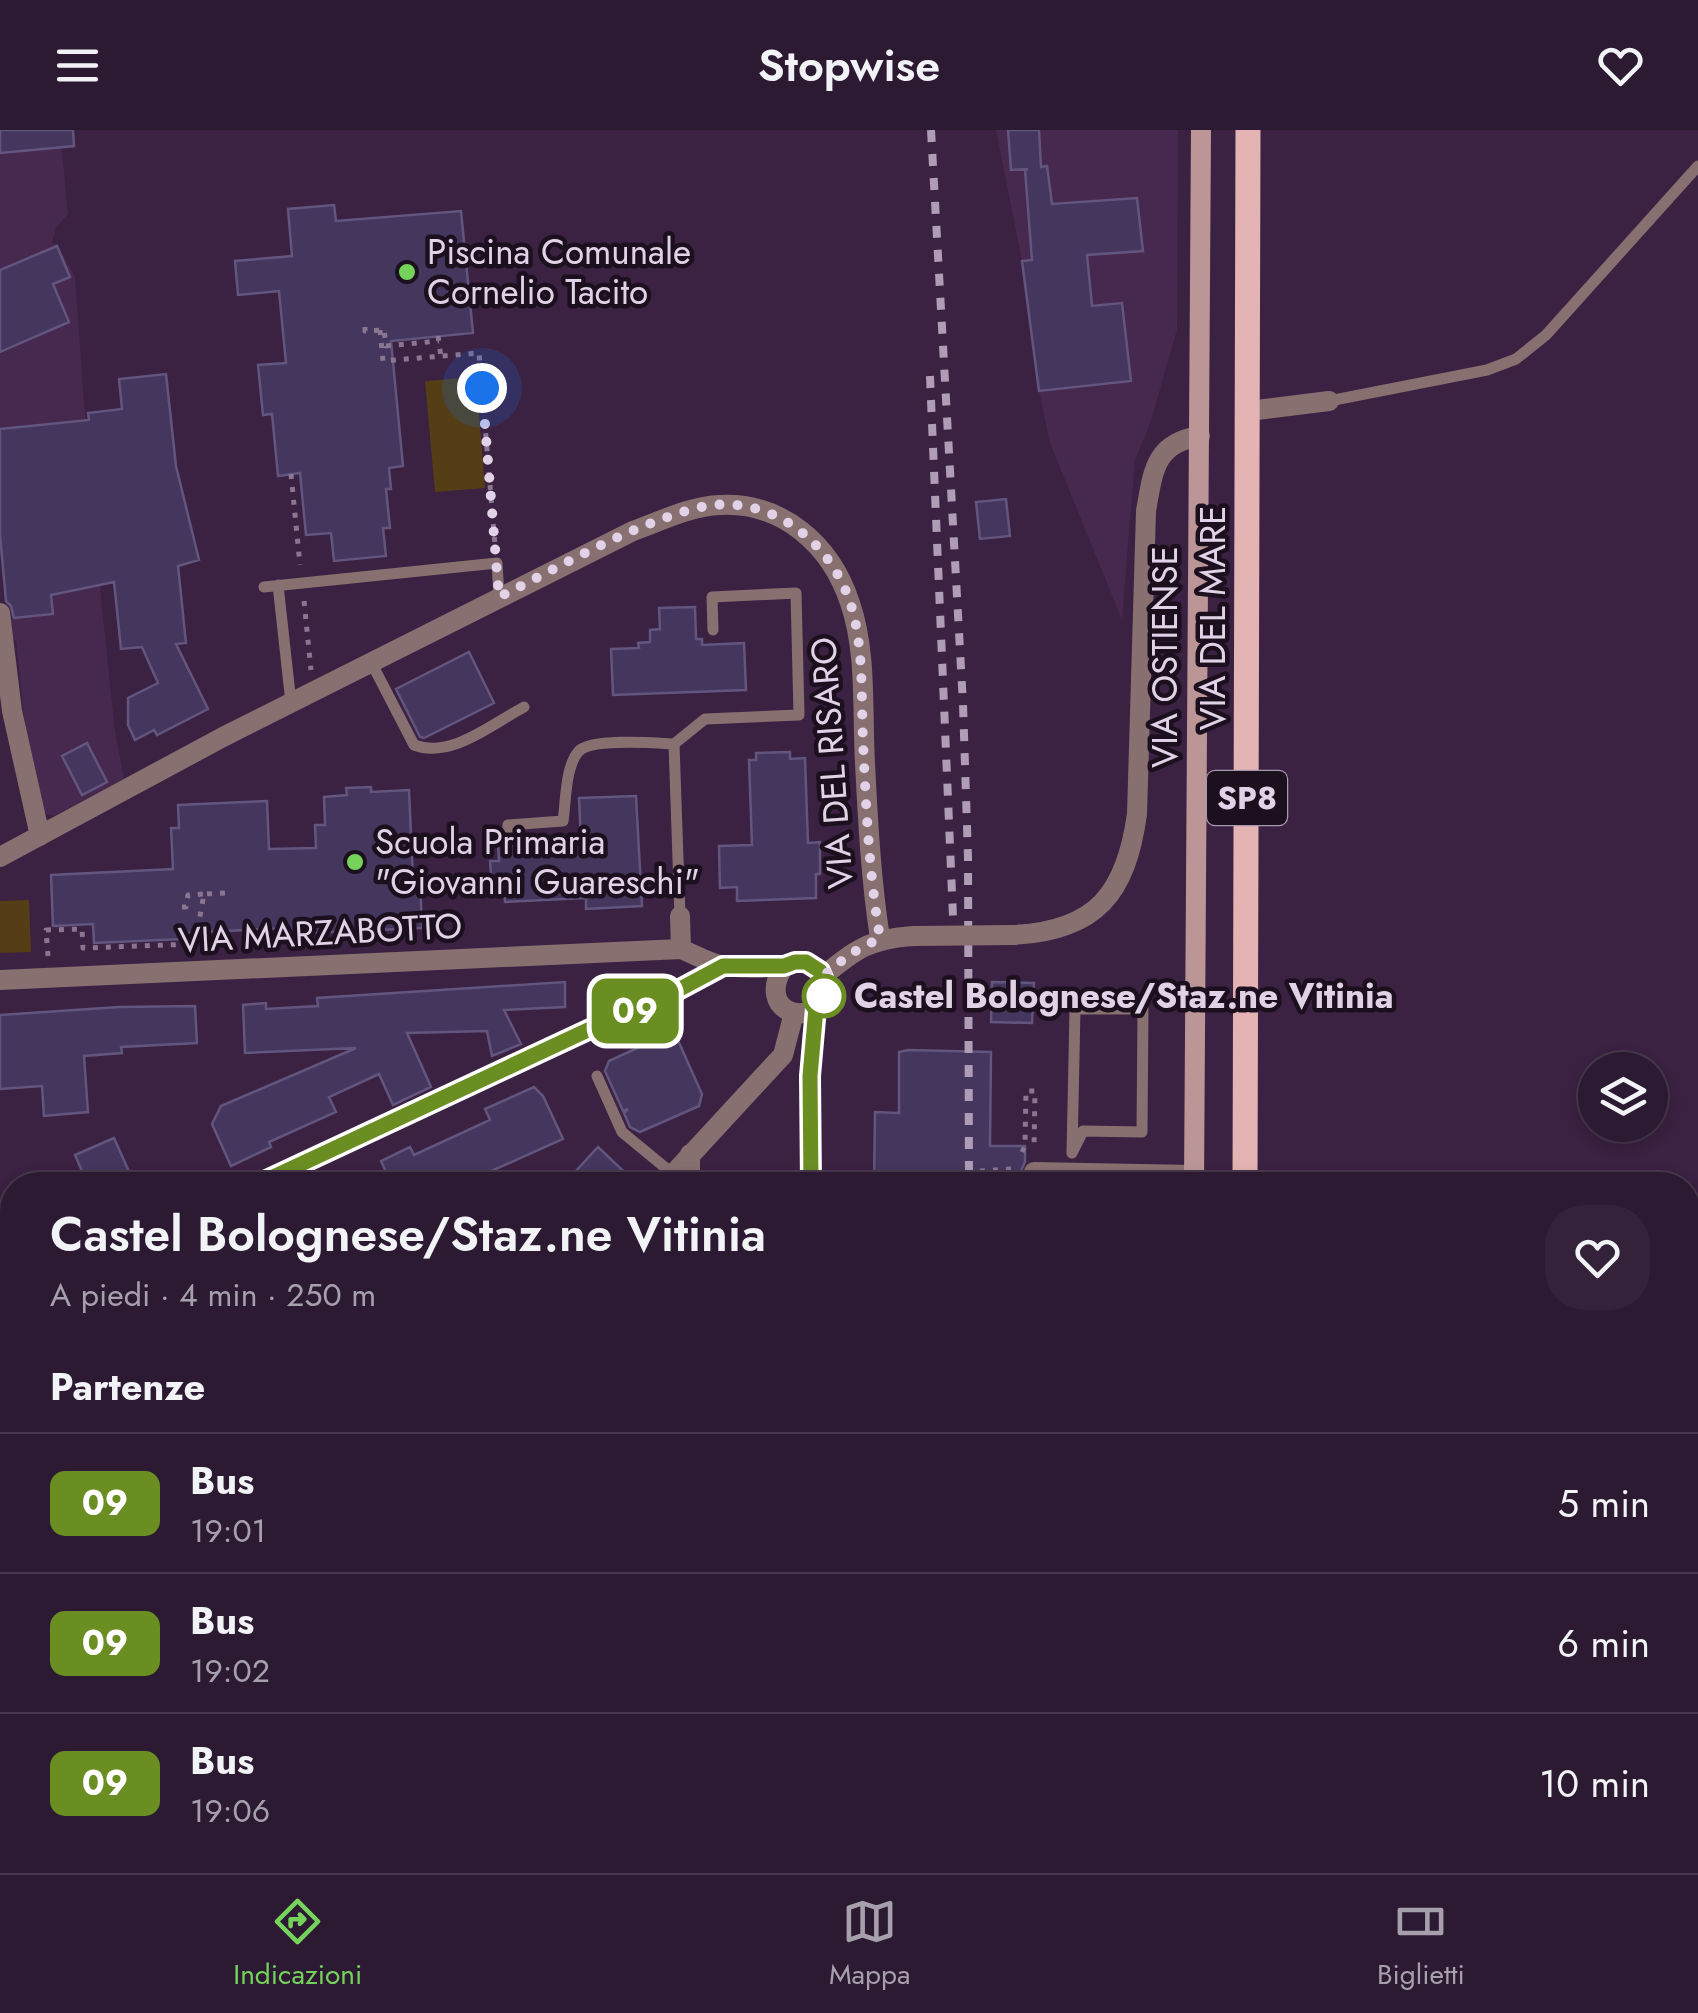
<!DOCTYPE html>
<html lang="it">
<head>
<meta charset="utf-8">
<style>
  :root { --surface:#2c1932; --page:#34223a; --text:#f1f3f6; --muted:#a6a0ac; --line:#48384d; --accent:#75d25b }
  body { margin:0; font-family:Jost,sans-serif; background:var(--page); color:var(--text); height:100vh; display:flex; flex-direction:column; font-size:38px; white-space:nowrap }
  * { box-sizing:border-box; margin:0 }
  p { font-size:32px; color:var(--muted) }
  .icon { flex:none; width:55px; height:55px; fill:none; stroke:currentColor; stroke-width:2; stroke-linecap:round; stroke-linejoin:round }
  .map { position:relative; flex:1; overflow:hidden }
  .side { position:absolute; left:0px; top:1042px; width:1700px; height:702px; display:flex; flex-direction:column; background:var(--surface); border-radius:40px 40px 0 0; box-shadow:0 5px 15px #0003,0 0 0 2px var(--line) }
  .side>* { flex:none }
  .badge { padding:0 20px; border-radius:15px; font-size:35px; line-height:65px }
  .fabs { position:absolute; left:1578px; top:922px; display:grid; gap:20px }
  .fabs a { display:grid; place-items:center; width:90px; height:90px; border-radius:50%; background:var(--surface); box-shadow:0 5px 15px #0003,0 0 0 2px var(--line); font-size:50px }
  .you { position:absolute; width:50px; height:50px; margin:-25px; border:8px solid #fff; border-radius:50%; background:#1a73e8; box-shadow:0 0 0 15px #1a73e833 }
  .map>.badge { position:absolute; translate:-50% -50%; box-shadow:0 0 0 5px #fff }
  h2 { padding:0 50px; font-size:38px; line-height:90px }
  .round { display:grid; place-items:center; flex:none; width:105px; height:105px; border-radius:40px; background:var(--page) }
  .summary { display:flex; align-items:center; justify-content:space-between; height:170px; padding:0 50px }
  h1 { font-size:48px; font-weight:600; line-height:75px }
  ul { padding:0; list-style:none }
  li { display:flex; align-items:center; gap:30px; height:140px; padding:0 50px; border-top:2px solid var(--line) }
  li div { flex:1 }
  li b { display:block; font-size:38px }
  li em { font-style:normal }
  li .badge { min-width:110px; font-weight:700; text-align:center }
  header { display:flex; justify-content:space-between; align-items:center; height:130px; padding:0 50px; background:var(--surface); font-size:45px; font-weight:600 }
  .tabs { display:flex; justify-content:space-around; align-items:center; height:140px; border-top:2px solid var(--line); background:var(--surface); font-size:28px; color:var(--muted) }
  .tabs a { display:grid; justify-items:center; gap:5px }
  .tabs .current { color:var(--accent) }
  .map>svg:first-child { display:block }
</style>
</head>
<body>
<header><svg class="icon" aria-label="menu" viewBox="0 0 24 24"><path d="M4 6h16M4 12h16M4 18h16"/></svg>Stopwise<svg class="icon" aria-label="heart" viewBox="0 0 24 24"><path d="M12 20l-8-8c-3-5 5-10 8-4 3-6 11-1 8 4z"/></svg></header>
<div class="map">
<svg width="1698" height="1743" viewBox="0 0 1698 1743">
  <rect width="100%" height="100%" fill="#3b2142"/>
  <!-- built -->
  <path fill="#47284f" d="M0,0H60L68,84L56,98L52,114H57L75,147L92,382L115,601L124,649L53,686L44,683L26,606L16,510H9L0,416Z
    M996,0H1178L1177,200L1150,294L1135,330L1122,490L1050,313L1039,261L1022,131Z"/>
  <!-- green -->
  <path fill="#553e16" d="M476,247L485,358L435,362L425,251Z
    M29,770L31,822L0,823V771Z"/>
  <!-- building -->
  <path fill="#44365d" stroke="#62557e" stroke-width="2.5" d="M0,0H73L74,16L0,23Z
    M1008,0H1039L1041,37L1047,36L1052,74L1137,68L1143,121L1087,125L1092,176L1122,173L1131,251L1039,261L1022,131L1032,130L1025,40L1028,39L1011,40Z
    M334,75L336,91L461,81L473,203L391,211L403,336L389,338L391,359H386L390,398H383L386,426L334,431L331,403L306,405L300,343L278,346L272,284L263,285L258,235L286,233L279,161L238,165L235,131L292,126L288,79Z
    M57,116L70,147L53,154L69,192L0,222V140Z
    M166,244L176,336L199,430L178,436L186,513L176,514L208,579L157,605L154,600L135,610L128,595V568L158,553L142,517L121,519L114,452L51,465L53,484L14,488L11,476L6,471L0,405V299L89,290L88,283L122,279L119,249Z
    M1006,369L1010,406L980,409L976,372Z
    M695,477L696,509H702V515L744,513L746,560L613,565L611,519L639,518L638,513L650,512V500L660,499L659,478Z
    M469,522L494,573L424,608L420,607L396,559Z
    M87,613L107,652L82,665L62,626Z
    M790,622V629L805,628L808,713L820,712V744H816V768L737,771V757L720,758L719,716L752,715L749,630H756V623Z
    M371,657V662L409,660L413,749L420,748L422,798L288,804V798L183,803V809L94,813L93,794L53,796L51,745L173,739L171,698H179L178,675L267,671L269,719L316,718L315,695H325L324,667L347,665L346,658Z
    M636,666L642,776L586,779V768L505,772L504,760H492L490,731H499L498,715L581,712L579,668Z
    M565,852V877L504,880L521,914L492,926L487,901L407,903L431,957L393,975L379,944L329,967L336,982L269,1012L271,1017L231,1036L212,994L221,976L356,918L245,923L243,875L266,873V879L318,876L317,868Z
    M992,852L1034,853L1032,893L991,892Z
    M195,876L197,913L121,917L122,923L84,926L88,982L44,986L42,956L0,959V885L119,877Z
    M665,905L677,908L702,964L699,976L640,1002L630,997L624,983L628,979L623,981L605,941L609,931Z
    M908,920L991,922L990,1016H1025V1032L1020,1043L1025,1055H874L875,982L899,983V922Z
    M534,957L543,966L563,1009L480,1046L484,1055H392L381,1031L410,1017L414,1025L490,990L485,979Z
    M114,1008L135,1055H88L75,1025Z
    M598,1017L638,1055H563Z"/>
  <g fill="none" stroke-linecap="round" stroke-linejoin="round">
    <!-- path -->
    <path stroke="#8b7691" stroke-width="5" stroke-dasharray="5 8" stroke-linecap="butt" d="M365,197V201L384,200L386,216L439,211
      M380,200L383,231L479,223L495,415
      M438,206L441,227
      M291,344L300,435
      M304,471L311,540
      M182,777H186L188,765L204,764
      M48,826L46,800L82,799L83,818L195,814L204,764L227,763
      M1022,1022L1025,1016L1026,961H1035L1034,1019
      M980,1041L1011,1039"/>
    <!-- lane -->
    <path stroke="#887070" stroke-width="11" d="M1329,271L1487,240L1516,229L1546,205L1698,36
      M278,455L291,573
      M264,457L497,433L499,467
      M371,532L414,615C451,629 492,594 524,577
      M507,708L508,695L563,691C566,672 565,636 579,621C592,608 655,613 674,614
      M680,786L674,614L705,589L799,585L796,463L712,467L713,500
      M1075,879H1143L1142,1002L1083,1001L1072,1023Z
      M597,946L622,1002L673,1044
      M842,1743V1732
      M1034,1743L1035,1732
      M1100,1743L1101,1732"/>
    <!-- street -->
    <path stroke="#887070" stroke-width="20" d="M1249,281L1329,271
      M0,483L12,581L40,706
      M0,727L223,607L633,401C661,391 690,376 720,375C783,372 831,415 850,473C867,522 862,581 865,633C868,692 871,750 880,808
      M680,786L681,819
      M1013,805C1097,801 1126,763 1137,684L1146,381C1153,342 1154,313 1200,306
      M822,847C856,819 869,809 914,806
      M0,850L681,819C694,824 710,834 725,836C742,838 764,838 780,836C789,835 794,830 803,832C819,835 830,852 823,867C810,899 755,881 784,836
      M1034,1042L1194,1045
      M256,1055L587,900L653,873L723,836
      M663,1055L783,925L794,883
      M690,1055V1024
      M811,1055L810,946L816,878
      M0,1175L12,1169
      M0,1482L12,1483
      M469,1732L474,1743
      M802,1743V1732"/>
    <!-- secondary -->
    <path stroke="#bc9696" stroke-width="20" d="M1194,1055L1201,0
      M1166,1743V1732"/>
    <!-- primary -->
    <path stroke="#e4b3b3" stroke-width="25" d="M1245,1055L1248,0
      M1210,1743L1211,1732"/>
    <!-- rail -->
    <path stroke="#af9cb5" stroke-width="8" stroke-dasharray="12 12" stroke-linecap="butt" d="M931,0L963,574L968,727L969,1055
      M930,246L954,810
      M967,1732V1743
      M951,1743V1732"/>
    <!-- street-bridge -->
    <path stroke="#887070" stroke-width="20" d="M914,806L1013,805"/>
  </g>
  <g fill="none" stroke-linecap="round" stroke-linejoin="round">
    <!-- line casing -->
    <g stroke="#fff" stroke-width="22">
      <path id="line" d="M256,1055L588,900L652,874L723,836H784L795,832H806L820,841L825,853L824,866L816,878L810,946L811,1055"/>
    </g>
    <!-- line -->
    <use href="#line" stroke="#6b8e23" stroke-width="15"/>
    <!-- walk -->
    <path stroke="#e2d2e7" stroke-width="10" stroke-dasharray="0 18" d="M482,258L499,467C562,436 625,398 693,379C764,359 830,408 851,475C864,518 861,567 863,611C866,677 869,743 880,808L850,824L822,847L824,866"/>
  </g>
  <!-- markers -->
  <g fill="#75d25b" stroke="#1c101f" stroke-width="4">
    <circle cx="407" cy="142" r="10"/>
    <circle cx="355" cy="732" r="10"/>
  </g>
  <circle fill="#fff" stroke="#6b8e23" stroke-width="5" cx="824" cy="866" r="20"/>
  <g text-anchor="middle" stroke-width="9" stroke-linejoin="round" paint-order="stroke">
    <!-- shield labels -->
    <rect fill="#1c101f" stroke="#a798ab" stroke-width="2.5" x="1207" y="641" width="80" height="54" rx="8"/>
    <g font-size="32" font-weight="bold" fill="#e2d2e7">
      <text x="1247" y="679">SP8</text>
    </g>
    <!-- poi labels -->
    <g font-size="35" fill="#e2d2e7" stroke="#1c101f" text-anchor="start">
      <text x="427" y="134">Piscina Comunale<tspan x="427" dy="40">Cornelio Tacito</tspan></text>
      <text x="375" y="724">Scuola Primaria<tspan x="375" dy="40">"Giovanni Guareschi"</tspan></text>
    </g>
    <!-- street labels -->
    <g font-size="35" fill="#e2d2e7" stroke="#1c101f">
      <text transform="translate(1213 488) rotate(-90)" y="12">VIA DEL MARE</text>
      <text transform="translate(1165 527) rotate(-90)" y="12">VIA OSTIENSE</text>
      <text transform="translate(832 633) rotate(-94)" y="12">VIA DEL RISARO</text>
      <text transform="translate(320 803) rotate(-3)" y="12">VIA MARZABOTTO</text>
    </g>
    <!-- stop labels -->
    <g font-size="35" font-weight="bold" fill="#e2d2e7" stroke="#1c101f" text-anchor="start">
      <text x="854" y="878">Castel Bolognese/Staz.ne Vitinia</text>
    </g>
  </g>
</svg>
<div class="fabs">
<a><svg class="icon" aria-label="layers" viewBox="0 0 24 24"><path d="M12 4l9 5-9 5-9-5zM3 14l9 5 9-5"/></svg></a>
</div>
<div class="you" style="left:482px;top:258px"></div>
<b class="badge" style="left:635px;top:881px;background:#6b8e23;color:#fff">09</b>
<section class="side">
<div class="summary"><div><h1>Castel Bolognese/Staz.ne Vitinia</h1><p>A piedi · 4 min · 250 m</p></div><a class="round"><svg class="icon" aria-label="heart" viewBox="0 0 24 24"><path d="M12 20l-8-8c-3-5 5-10 8-4 3-6 11-1 8 4z"/></svg></a></div>
<h2>Partenze</h2>
<ul>
<li><span class="badge" style="background:#6b8e23;color:#fff">09</span><div><b>Bus</b><p>19:01</p></div><em>5 min</em></li>
<li><span class="badge" style="background:#6b8e23;color:#fff">09</span><div><b>Bus</b><p>19:02</p></div><em>6 min</em></li>
<li><span class="badge" style="background:#6b8e23;color:#fff">09</span><div><b>Bus</b><p>19:06</p></div><em>10 min</em></li>
</ul>
</section>
</div>
<nav class="tabs">
<a class="current"><svg class="icon" aria-label="directions" viewBox="0 0 24 24"><path d="M12 3l9 9-9 9-9-9zM9 14v-3h6M13 9l2 2-2 2"/></svg>Indicazioni</a>
<a><svg class="icon" aria-label="map" viewBox="0 0 24 24"><path d="M3 6l6-2 6 2 6-2v14l-6 2-6-2-6 2zM9 4v14M15 6v14"/></svg>Mappa</a>
<a><svg class="icon" aria-label="tickets" viewBox="0 0 24 24"><path d="M3 7h18v10H3zM15 7v10"/></svg>Biglietti</a>
</nav>
</body>
</html>
